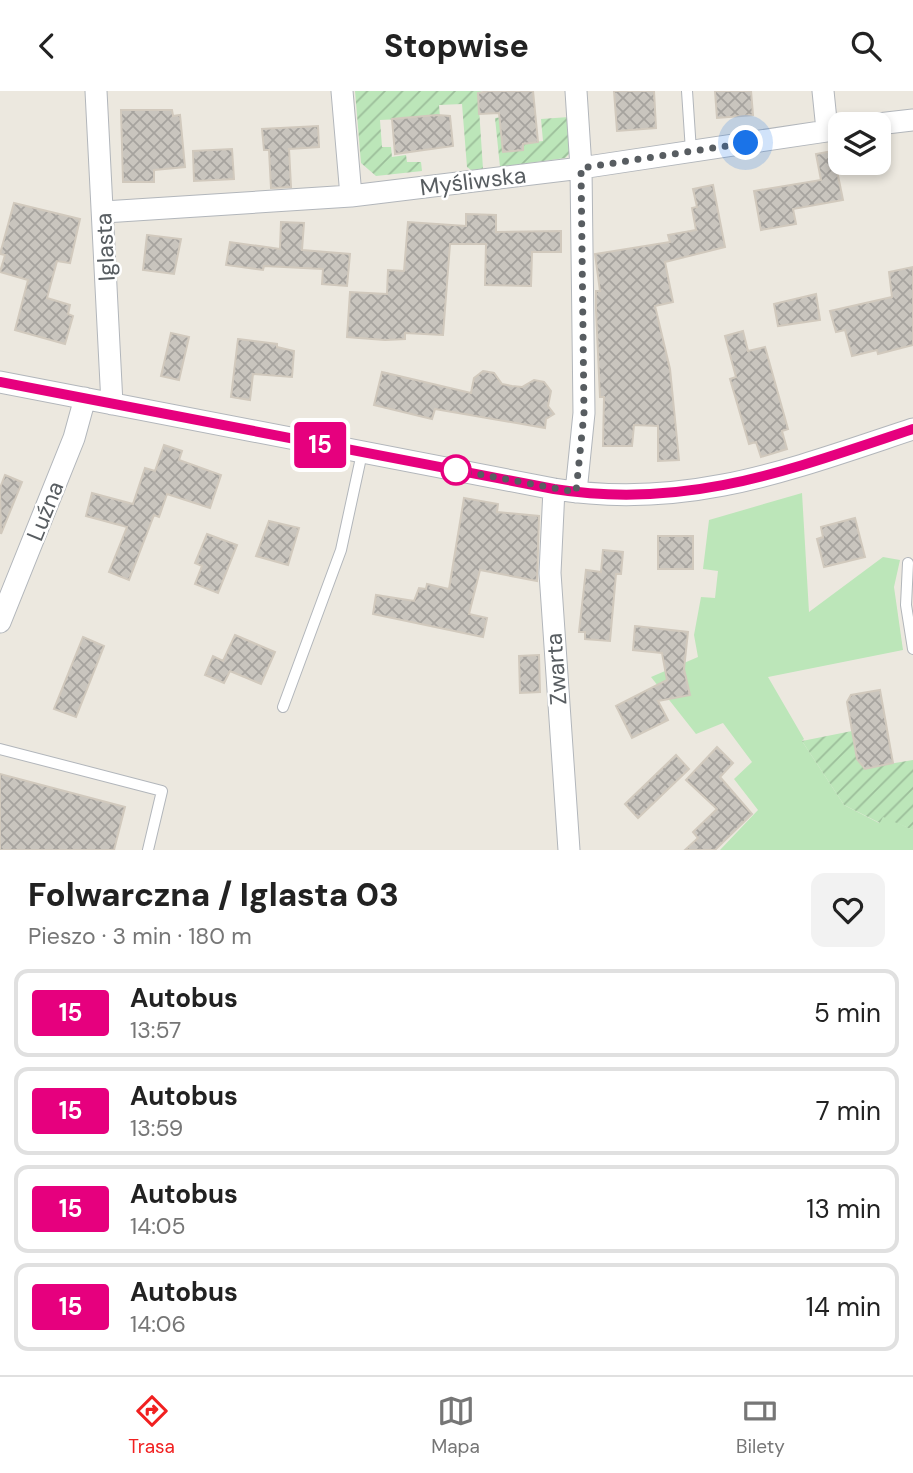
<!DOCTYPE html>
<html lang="pl">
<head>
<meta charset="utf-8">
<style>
  :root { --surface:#fff; --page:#f2f2f2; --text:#222; --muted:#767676; --line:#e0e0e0; --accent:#f12020 }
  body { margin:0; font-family:"DM Sans",sans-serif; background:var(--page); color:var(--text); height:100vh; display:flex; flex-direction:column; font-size:26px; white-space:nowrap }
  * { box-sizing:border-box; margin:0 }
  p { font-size:23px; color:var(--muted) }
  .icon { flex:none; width:38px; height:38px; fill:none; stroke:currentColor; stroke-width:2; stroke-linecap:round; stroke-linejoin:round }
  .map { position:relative; height:759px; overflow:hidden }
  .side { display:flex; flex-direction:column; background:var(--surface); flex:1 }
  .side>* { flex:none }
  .badge { padding:0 14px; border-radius:5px; font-size:24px; line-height:46px }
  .tools { position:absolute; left:828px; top:21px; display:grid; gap:14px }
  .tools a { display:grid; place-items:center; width:63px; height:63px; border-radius:14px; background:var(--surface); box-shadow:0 4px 10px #0003; font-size:35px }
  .you { position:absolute; width:35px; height:35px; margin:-18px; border:5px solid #fff; border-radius:50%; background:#1a73e8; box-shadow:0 0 0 10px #1a73e833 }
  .map>.badge { position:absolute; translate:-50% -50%; box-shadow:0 0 0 4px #fff }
  .round { display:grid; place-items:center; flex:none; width:74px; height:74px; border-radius:14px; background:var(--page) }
  .overview { display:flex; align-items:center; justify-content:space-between; height:119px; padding:0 28px }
  h1 { font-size:33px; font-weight:800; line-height:52px }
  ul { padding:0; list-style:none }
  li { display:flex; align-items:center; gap:21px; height:88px; margin:0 14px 10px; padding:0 14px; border:4px solid var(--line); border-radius:14px }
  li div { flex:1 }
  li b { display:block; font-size:26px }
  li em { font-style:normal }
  li .badge { min-width:77px; font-weight:700; text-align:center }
  header { display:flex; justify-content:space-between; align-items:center; height:91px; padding:0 28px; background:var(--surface); font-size:32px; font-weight:800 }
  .tab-bar { display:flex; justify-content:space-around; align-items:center; height:98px; border-top:2px solid var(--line); background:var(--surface); font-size:19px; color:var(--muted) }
  .tab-bar a { display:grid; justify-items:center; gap:4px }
  .tab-bar .selected { color:var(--accent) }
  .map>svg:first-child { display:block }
</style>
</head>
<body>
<header><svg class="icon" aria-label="back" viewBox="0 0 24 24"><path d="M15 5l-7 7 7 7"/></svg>Stopwise<svg class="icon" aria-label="search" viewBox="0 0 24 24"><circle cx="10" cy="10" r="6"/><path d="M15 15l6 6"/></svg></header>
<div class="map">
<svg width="913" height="759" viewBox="0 0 913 759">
  <defs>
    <pattern id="garden-furrows" width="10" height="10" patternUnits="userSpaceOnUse" patternTransform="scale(1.75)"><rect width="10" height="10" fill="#bce6b9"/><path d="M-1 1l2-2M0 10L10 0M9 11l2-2" fill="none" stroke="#9cbe9a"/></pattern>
    <pattern id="building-cross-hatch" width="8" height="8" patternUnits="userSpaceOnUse" patternTransform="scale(1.75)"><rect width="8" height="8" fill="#c9c5be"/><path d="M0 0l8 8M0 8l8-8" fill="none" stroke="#a6a39e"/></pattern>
  </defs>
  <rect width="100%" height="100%" fill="#ece8df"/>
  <!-- grass -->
  <path fill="#bce6b9" d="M802,402L809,521L883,466L900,469L894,496L903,559L768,586L804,648L802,650L844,714L879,732L883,725L913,739V759H720L758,719L734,688L752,671L723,632L696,643L651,586L698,566L694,544L701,506L715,507L718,480L703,478L709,429Z"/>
  <!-- garden -->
  <path fill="url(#garden-furrows)" fill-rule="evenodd" d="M355,0H482L478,2L483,78L471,79L467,76L462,13L439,14L440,26L380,29L382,56H391L392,66L406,64L407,71H421L422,80L376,85L361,72Z
    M514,0H518L524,52L543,50L541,28L569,26L571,61L565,67L500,76L495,27L513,25ZM521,35L523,59L503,61L500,37Z
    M852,640L857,668L865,677L913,669V739L883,726L880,732L844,714L802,650Z"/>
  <!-- building -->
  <path fill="url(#building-cross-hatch)" stroke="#d1c9bd" stroke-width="2" d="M489,0H533L538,51L523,53V59L503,61L499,22L479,23L478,2Z
    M614,0H654L656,37L617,40Z
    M715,0H751L753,24L717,27Z
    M121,19H172L173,25L180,24L185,76L154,79V91H123Z
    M437,24L450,25L453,55L395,63L392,28Z
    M318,35L319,56L289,58L291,96L271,97L269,59H264L262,38Z
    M232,58L234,88L194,90L193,60Z
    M833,60L843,109L793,118L796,133L761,139L754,100L821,89L816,63Z
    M713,94L725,156L665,171L673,211L655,215L670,278L679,369L658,370V335L634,334L632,355H603L604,306H600L596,219V200H600L595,163L670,151L668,144L696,139L692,117L697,116L693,98Z
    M14,112L80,128L70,172L57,170L47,207L70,214L68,223L73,225L65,253L15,239L28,189L0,181L5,164L0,163Z
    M466,123L496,124V141L561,140V161H532L531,195L485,194L486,153H450L443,244L405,242V248L385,249L347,246L350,201L387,203L388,179L404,180L408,131L466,135Z
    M281,131L304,132L302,159L350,163L347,195L322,193L323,178L264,175L263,179L226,174L230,151L280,158Z
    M147,144L181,148L174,183L143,179Z
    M913,176V254L878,263L877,259L852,265L845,239L836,241L830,220L892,206L889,181Z
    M816,203L820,229L778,235L774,213Z
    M743,240L748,260L765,256L788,338L782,340L787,358L761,366L756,351L749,353L730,288L736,286L725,245Z
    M171,242L189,246L179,289L161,285Z
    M238,248L277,253V256L294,260L292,286L253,283L250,309L231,306Z
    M483,280L494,282L502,293L512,295L522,296L534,289L544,291L551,300L548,315L554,323L546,328L545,337L435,318L432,328L374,314L382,281L471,302L474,287Z
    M164,354L182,360L179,369L221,384L210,417L167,403L159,426L154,424L129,489L109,481L127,436L86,425L92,402L133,413L145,377L155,380Z
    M5,384L22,391L1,443L0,397Z
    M464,407L498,413L497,421L539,425L537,490L480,479L469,523L487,527L483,546L373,523L376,504L414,510L419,497L426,498L427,493L449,498Z
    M855,427L865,466L824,476L817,448L823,446L821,436Z
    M269,430L299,437L288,474L256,465Z
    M207,443L237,454L218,502L195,493L202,475L195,472Z
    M658,445H693V478H658Z
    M603,459L623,461L621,483H616L610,550L585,548V541H579L586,479L601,481Z
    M635,535L688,541L684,578L690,604L658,610L668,629L632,647L616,615L667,589L662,562L633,559Z
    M235,544L275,561L261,593L230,580L224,592L205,584L213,565L223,570Z
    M83,546L104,555L76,626L54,618Z
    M539,564L540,601L520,602L519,565Z
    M880,599L893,672L865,678L857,668L847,611L851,604Z
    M717,656L733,672L720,686L752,723L715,759H685L698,747L693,741L717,718L686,689Z
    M676,664L689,678L638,727L625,713Z
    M0,683L125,716L114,759H0Z"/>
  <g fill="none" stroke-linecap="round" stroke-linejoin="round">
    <!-- service casing -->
    <g stroke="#b2b6bb" stroke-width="12">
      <path id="service" d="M687,0L691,60
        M908,472L906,514L913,558
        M283,616L341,459L362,362
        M0,658L162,700L148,759"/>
    </g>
    <!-- minor casing -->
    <g stroke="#b2b6bb" stroke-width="23">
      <path id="minor" d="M96,0L112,313
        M342,0L351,105
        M823,0L827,39
        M878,33L913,29
        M104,121L351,105L581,77L840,38
        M0,291L554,398C687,419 789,379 913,338
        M554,398L550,482L569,759
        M576,401L584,322L581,77L576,0
        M0,531L74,347L85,307"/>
    </g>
    <!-- service -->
    <use href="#service" stroke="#fff" stroke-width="10"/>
    <!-- minor -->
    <use href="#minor" stroke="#fff" stroke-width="21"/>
  </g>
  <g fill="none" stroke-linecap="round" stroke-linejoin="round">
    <!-- line casing -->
    <g stroke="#fff" stroke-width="16">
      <path id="line" d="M0,291L554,398C687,419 789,379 913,338"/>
    </g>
    <!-- line -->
    <use href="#line" stroke="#e6007e" stroke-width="10"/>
    <!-- walk -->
    <path stroke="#585d61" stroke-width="7" stroke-dasharray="0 12.6" d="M456,379L576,401L584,322L581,77L746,52"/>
  </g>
  <!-- markers -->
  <circle fill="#fff" stroke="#e6007e" stroke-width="3.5" cx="456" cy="379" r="14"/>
  <g text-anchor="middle" stroke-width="5" stroke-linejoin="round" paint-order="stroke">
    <!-- street labels -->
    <g font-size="23" fill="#585d61" stroke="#fff">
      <text transform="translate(473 90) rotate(-7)" y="8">Myśliwska</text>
      <text transform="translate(105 156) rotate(-93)" y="8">Iglasta</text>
      <text transform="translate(45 420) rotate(-68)" y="8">Luźna</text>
      <text transform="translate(556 578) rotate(-94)" y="8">Zwarta</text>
    </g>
  </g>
</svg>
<div class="tools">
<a><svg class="icon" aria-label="layers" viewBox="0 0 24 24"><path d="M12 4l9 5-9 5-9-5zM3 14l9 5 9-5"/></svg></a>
</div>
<div class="you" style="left:746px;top:52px"></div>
<b class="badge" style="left:320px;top:354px;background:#e6007e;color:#fff">15</b>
</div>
<section class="side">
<div class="overview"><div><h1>Folwarczna / Iglasta 03</h1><p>Pieszo · 3 min · 180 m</p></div><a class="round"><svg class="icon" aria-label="heart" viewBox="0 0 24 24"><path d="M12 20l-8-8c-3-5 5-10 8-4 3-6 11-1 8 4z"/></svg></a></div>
<ul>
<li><span class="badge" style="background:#e6007e;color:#fff">15</span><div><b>Autobus</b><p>13:57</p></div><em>5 min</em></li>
<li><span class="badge" style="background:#e6007e;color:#fff">15</span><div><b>Autobus</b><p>13:59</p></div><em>7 min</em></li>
<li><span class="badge" style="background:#e6007e;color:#fff">15</span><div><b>Autobus</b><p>14:05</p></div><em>13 min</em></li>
<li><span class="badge" style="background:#e6007e;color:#fff">15</span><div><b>Autobus</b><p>14:06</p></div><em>14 min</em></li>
</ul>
</section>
<nav class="tab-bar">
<a class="selected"><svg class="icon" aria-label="directions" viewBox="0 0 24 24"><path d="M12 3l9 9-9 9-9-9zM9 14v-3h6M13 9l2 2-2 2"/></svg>Trasa</a>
<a><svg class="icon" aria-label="map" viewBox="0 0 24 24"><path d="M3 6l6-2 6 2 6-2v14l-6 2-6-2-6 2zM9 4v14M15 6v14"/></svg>Mapa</a>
<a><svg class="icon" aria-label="tickets" viewBox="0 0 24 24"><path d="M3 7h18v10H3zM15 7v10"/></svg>Bilety</a>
</nav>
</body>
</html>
